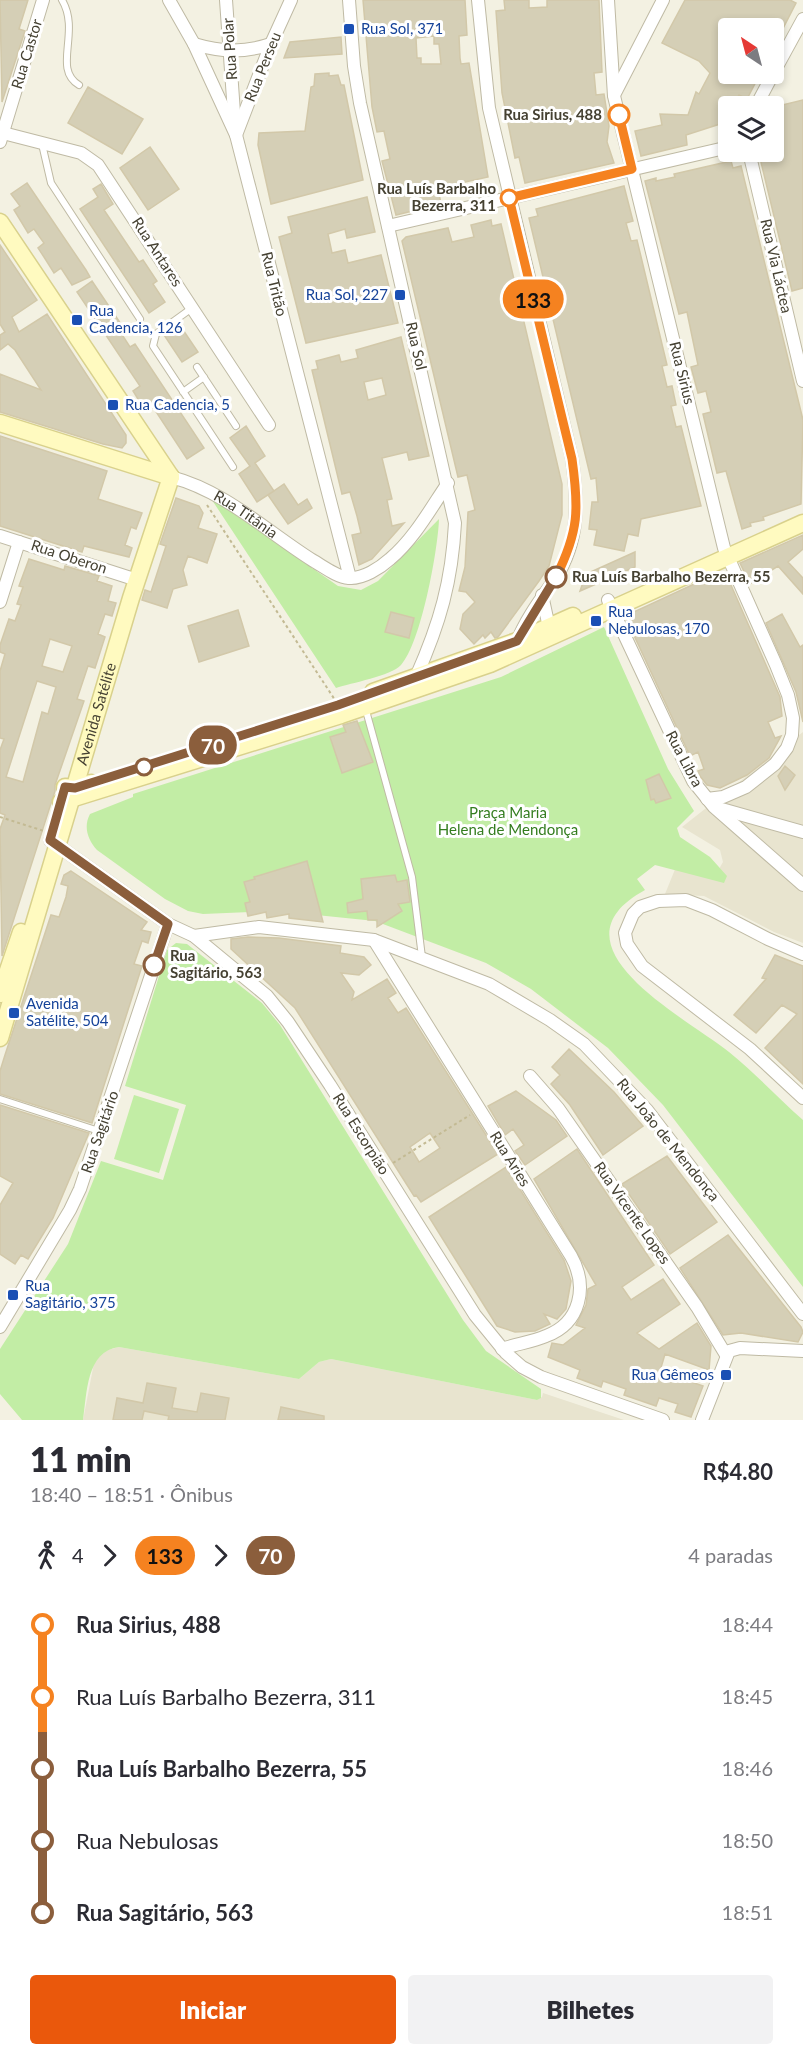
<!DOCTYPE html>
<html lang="pt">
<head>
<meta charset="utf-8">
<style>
  :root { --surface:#fff; --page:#f2f2f3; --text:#2b2b33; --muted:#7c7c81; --accent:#ea580c }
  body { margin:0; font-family:Lato,sans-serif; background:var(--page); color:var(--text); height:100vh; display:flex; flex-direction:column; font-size:22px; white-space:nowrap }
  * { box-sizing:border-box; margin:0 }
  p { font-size:20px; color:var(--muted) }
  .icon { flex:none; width:33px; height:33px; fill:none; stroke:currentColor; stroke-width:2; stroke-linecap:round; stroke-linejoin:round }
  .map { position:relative; height:1420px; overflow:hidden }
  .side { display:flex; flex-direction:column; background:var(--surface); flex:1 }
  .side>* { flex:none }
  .badge { padding:0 12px; border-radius:20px; font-size:21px; line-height:39px }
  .needle { width:39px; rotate:324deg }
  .buttons { position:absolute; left:718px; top:18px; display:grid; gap:12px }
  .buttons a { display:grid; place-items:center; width:66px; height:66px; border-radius:6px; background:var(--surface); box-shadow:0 3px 9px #0003; font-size:30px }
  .map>.badge { position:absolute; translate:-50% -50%; box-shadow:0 0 0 3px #fff }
  .legs { display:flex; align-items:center; gap:9px; height:66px; padding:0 30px; font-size:20px }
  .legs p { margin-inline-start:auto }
  .overview { display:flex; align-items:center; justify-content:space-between; height:102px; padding:0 30px }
  h1 { font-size:33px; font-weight:800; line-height:45px }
  .action { display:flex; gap:12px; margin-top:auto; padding:12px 30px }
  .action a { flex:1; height:69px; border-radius:6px; background:var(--accent); color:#fff; font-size:24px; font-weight:800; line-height:69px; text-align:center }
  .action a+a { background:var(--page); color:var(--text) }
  ul { padding:0 30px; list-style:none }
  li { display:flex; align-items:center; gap:21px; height:72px; font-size:22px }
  li i { display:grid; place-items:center; width:9px; height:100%; margin:0 8px; background:currentColor }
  li i::after { content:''; width:15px; height:15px; margin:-8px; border:4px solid; border-radius:50%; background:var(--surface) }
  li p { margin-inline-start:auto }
  li:first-child i { background:linear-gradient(#0000 50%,currentColor 0) }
  li:last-child i { background:linear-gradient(currentColor 50%,#0000 0) }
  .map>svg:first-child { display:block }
</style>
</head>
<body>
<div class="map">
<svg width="803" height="1420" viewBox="0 0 803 1420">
  <rect width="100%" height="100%" fill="#f3f1e2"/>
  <!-- residential -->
  <path fill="#e8e4cf" d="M803,732V943L774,932L704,896L665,894L680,857L719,869L723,862L720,850L682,827Z
    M119,1347L299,1379L319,1362L331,1359L537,1400L542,1397L543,1393L624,1420H83L94,1363L104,1351Z"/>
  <!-- green -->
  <path fill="#c2eda5" d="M210,497L338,586L361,590L378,581L439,519C438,550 421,643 401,665C391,676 351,683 336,688Z
    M604,627L668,769L694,811L677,828L680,837L710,857L727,876L724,883L655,865L637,879L645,890C544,945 685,1017 729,1052C755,1073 778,1098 803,1120V1287L663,1105L608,1048L531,989L486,963L375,921L277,911L203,914L188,911L165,899L97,850C88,840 83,827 90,814L133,797V794L501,677Z
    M176,943L187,944L262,1003L280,1025L463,1320L486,1351L541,1389V1398L537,1400L331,1359L319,1362L299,1379L119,1347C86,1351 87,1394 83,1420H22L0,1394V1349L68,1244L101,1161L163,1180L186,1105L125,1086L167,950Z
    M134,1095L179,1109L159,1173L114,1159Z"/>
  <!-- building -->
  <path fill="#d5cfb6" stroke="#d2c8a9" stroke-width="1.5" fill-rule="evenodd" d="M0,0H28L19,29L25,31L2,102Z
    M363,0H465L467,35L459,36L460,58L461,64L469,63L488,177L438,188L441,204L396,215L382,161L390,159L384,131L377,132L372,107ZM434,36V44H439L441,64H421V58H417L416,38Z
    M504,0H529V8L547,7V0H599L602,72L594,73L596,95L604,94L609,126L607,142L614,163L525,183L519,157L515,158L502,93L496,11L505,10Z
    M685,0H790L796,3L774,46V28H729V74H760L747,99L739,95L733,106H729V115L723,123L686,135L687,145L641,156L635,131L662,125L660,114L688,115L696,92L699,94L710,73L699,61L662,43Z
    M341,37L342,54L284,58L290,42Z
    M329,73V76L338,75L341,85H344L363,180L271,204L258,145L259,133L305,131L311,87L314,86L315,74Z
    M88,87L143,119L122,154L68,123Z
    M803,100V288L792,291L760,158L774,154V129L782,127L778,106Z
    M150,147L179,189L148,210L120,168Z
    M731,161L733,168L741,166L803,420L801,504L763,517L764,520L750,523L751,526L742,529L726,471L717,473L703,414L711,412L706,391L698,393L691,367L698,365L687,312L679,314L645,181L656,178V181L675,177L674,174Z
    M27,183L86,270L90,277L72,285L61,268L54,273L44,257L38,248L44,243L34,229L28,233L14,210L20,206L11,194Z
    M101,184L113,204L104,210L139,262L143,260L157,281L153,284L165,302L149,313L80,209L98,197L93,189Z
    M624,186L633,221L626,223L631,241L637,240L667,365L662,366L667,387L672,386L676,405L671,406L676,427L681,426L701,506L641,519L638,536L628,534L624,551L594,545L597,530L589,529L592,502H598L596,478L591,479L529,218L538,216L536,209Z
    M367,197L375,232L347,238L345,229L328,234L332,253L345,250L348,263L381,255L398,323L306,343L279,237L292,233L288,217Z
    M491,220L492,226L501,224L562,484V515L549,566L539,581L498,637L495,638L491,632L485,638L483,635L474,644L460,629L463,614L475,602L466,592L459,591L465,567L468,512L475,510L472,497L467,475L458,477L402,241L406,237L448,228L452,242L474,237L471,225Z
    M0,245L37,300L12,317L19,332L47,314L126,435V443L122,448L103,444L0,412V374L41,390L15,350L8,344L0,350V335L5,332L0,324Z
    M92,281L121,324L117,327L130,347L135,344L204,448L187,459L153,407L146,411L143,407L133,391L140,386L77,292Z
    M179,324L198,352L182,362L164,335Z
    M401,337L429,456L409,460L407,452L382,458L392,499L387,500L392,526L404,523L372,559L359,565L352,535L361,533L357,516L350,492L342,494L312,370L318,369L316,361L339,355L341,362L358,358L356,350ZM382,378L386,395L368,400L364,382Z
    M246,426L265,456L255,463L274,491L257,502L239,474L250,466L230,438Z
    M0,436L107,471L98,499L142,513L136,529L131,527L125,545L132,548L129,557L84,546L82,552L0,526Z
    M284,484L298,505L307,499L312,508L288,524L268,495Z
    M176,498L199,506L203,513L198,528L217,534L207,563L188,556L183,570L187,585L173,589L167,608L142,600L145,590L151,592L166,546L160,544Z
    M803,535V549L788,562L803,578V594L778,566L750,584L740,563Z
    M635,552V567L580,591L586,574Z
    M29,559L64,570L65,566L99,576L97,581L112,586L108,601L116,603L112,616L105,614L98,634L105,637L95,668L88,666L77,699L84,701L55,785V791L2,956L0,829L5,815L0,813V750L4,739L0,738V671L5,654L0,652V645L9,619L15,621L21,605L17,604L23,587L19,586ZM50,639L72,646L63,672L42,666ZM37,681L56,687L48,714L42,712L23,782L6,777Z
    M727,576L780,697L782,716L768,722L775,738L781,736L769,758L747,775L720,788L707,785L700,776L698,771L704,769L698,752L690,756L625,616L707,578L709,584Z
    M238,610L249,646L199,662L188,626Z
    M391,612L414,618L409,638L385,632Z
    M782,614L800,647L803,645V722L796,692L766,623Z
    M357,721L373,762L342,773L330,737L346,732L343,725Z
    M785,766L795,775L785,790L778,776Z
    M659,774L671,798L656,803L654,799L651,800L646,780Z
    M307,861L323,922L289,918V914L267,918L266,912L248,916L245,903L250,902L244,882L255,879L254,877Z
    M71,871L147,922L141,930L151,932L148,943L142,941L134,964L142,966L92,1123L0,1094V1071L5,1055L51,915L59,917L66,897L68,886L61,884L64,875Z
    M395,875L397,882L407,880L410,902L398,904L402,911L377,927V920H368L367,911L348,913L347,903L363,899L361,879Z
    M248,937L279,938L341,946L340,953L364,957L371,965L359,975L341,973L354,992L352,1000L387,979L396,993L388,998L398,1013L406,1008L498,1154L421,1202L416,1195L414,1196L295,1008L231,949V939ZM430,1133L440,1148L419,1162L410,1147Z
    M775,955L803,966V1084L765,1048L797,1014L782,1005L756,1033L734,1015L766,979L762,978Z
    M569,1049L614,1092L643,1126L603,1155L570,1105L551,1084L560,1075L552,1067Z
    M516,1091L556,1120L567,1136L525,1165L515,1151L524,1145L513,1129L505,1135L488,1106Z
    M0,1105L89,1133L53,1218L28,1259L21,1255L15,1264L0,1254V1205L13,1183L0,1176Z
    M577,1149L654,1265L622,1287L631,1300L663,1279L680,1304L637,1333L659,1349L697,1323L711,1346L709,1370L665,1354L660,1371L703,1386L691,1417L675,1412L678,1404L659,1398L656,1406L624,1395L626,1389L603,1381L601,1387L577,1378L580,1370L548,1357L552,1343L563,1345L585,1328L576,1325L586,1305L588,1289L596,1285L534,1179Z
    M667,1156L717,1222L670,1254L622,1184Z
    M506,1167L564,1260L571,1281L566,1309L557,1319L544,1314L550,1324L535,1331L515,1332L497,1326L429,1217Z
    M728,1235L801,1327L803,1332L798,1342L741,1333L723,1335L680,1268Z
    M147,1383L176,1388L172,1408L197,1412L201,1393L229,1398L225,1420H168L169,1416L144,1411L142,1420H113L117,1398L143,1403Z
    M281,1407L324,1416V1420H278Z"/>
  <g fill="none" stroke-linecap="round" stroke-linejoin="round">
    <!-- lane casing -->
    <g stroke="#bfbaa4" stroke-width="8">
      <path id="lane" d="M62,0C81,32 52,69 79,85
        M42,144L51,183L140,319
        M192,308L156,334L153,346L233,467
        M197,367L236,426
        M183,392L204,377
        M365,707L412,877L422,957
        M0,1099L99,1131"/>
    </g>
    <!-- street casing -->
    <g stroke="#bfbaa4" stroke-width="14">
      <g id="street">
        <path d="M169,0L194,44L236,135L350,578"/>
        <path d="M226,0L235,127"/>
        <path d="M349,0L354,66L360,103L455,523C452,581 440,623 416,677L417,681"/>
        <path d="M478,0L489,108L572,459C578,502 580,540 555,579C541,599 525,620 517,642"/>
        <path d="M608,0L614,96L724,548L776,665L788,695L793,718L792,735L787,748L775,764L746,787L723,797L707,799"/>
        <path d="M194,44C221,52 244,53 271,44"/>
        <path d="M774,72L803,19"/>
        <path d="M614,95L663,0"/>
        <path d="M756,106L773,74"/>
        <path d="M3,133L81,153L98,165L269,425"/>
        <path d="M236,135L271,44L291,0"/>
        <path d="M0,142L43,0"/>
        <path d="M749,152L803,381"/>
        <path d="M388,226L729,147"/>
        <path id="s1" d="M171,477C225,491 266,531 312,560C323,566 336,577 349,578C363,579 380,568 390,559C414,539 431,508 448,483"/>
        <path d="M0,536L137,580"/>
        <path d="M542,595L550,632"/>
        <path d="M608,600L693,781L714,807L803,885"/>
        <path d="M0,602L19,542"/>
        <path d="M718,808L803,832"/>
        <path d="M50,840L168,924L194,936L267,996L288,1022L330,1085L475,1315L506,1353L522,1367L541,1377L663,1420"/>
        <path d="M194,936L259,927L374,940L489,984L550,1020L584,1044L647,1110L803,1314"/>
        <path d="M374,940L571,1256C588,1286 581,1323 546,1336C532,1342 516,1344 502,1349"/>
        <path d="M803,954L768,939L712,910L686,900L658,901L640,907L633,914L625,933L627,944L642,966L750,1049L803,1098"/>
        <path d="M530,1076L558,1108L697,1307L726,1355"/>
        <path d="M0,1327L70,1210L80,1189L168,924"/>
        <path d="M702,1420L729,1351L740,1348L803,1351"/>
      </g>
    </g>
    <!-- secondary casing -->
    <g stroke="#d9d18c" stroke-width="19">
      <g id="secondary">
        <path d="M0,222L171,477"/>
        <path d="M0,423L171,477"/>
        <path d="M373,692L517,641L573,616"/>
        <path d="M65,787L75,788L91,783"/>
        <path d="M61,802L341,715L490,664L803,523"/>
        <path d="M0,994L21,932"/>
        <path id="s2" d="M0,1038L131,598L171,477"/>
      </g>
    </g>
    <!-- path -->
    <path stroke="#c3ba93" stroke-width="2" stroke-dasharray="3 3" stroke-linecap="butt" d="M207,505L337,703
      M0,817L44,831
      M393,1163L470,1115"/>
    <!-- lane -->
    <use href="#lane" stroke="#fff" stroke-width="6"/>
    <!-- street -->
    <use href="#street" stroke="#fff" stroke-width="12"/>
    <!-- secondary -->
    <use href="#secondary" stroke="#fffac0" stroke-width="16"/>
  </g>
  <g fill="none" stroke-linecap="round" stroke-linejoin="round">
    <!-- line-1 casing -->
    <g stroke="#fff" stroke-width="14">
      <path id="line-1" d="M556,577C579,531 579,509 572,459L509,198L632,169L619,115"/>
    </g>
    <!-- line-2 casing -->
    <g stroke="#fff" stroke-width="14">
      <path id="line-2" d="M154,965L168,924L50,840L65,787L75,788L338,705L517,641L556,577"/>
    </g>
    <!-- line-1 -->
    <use href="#line-1" stroke="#f58220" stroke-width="9"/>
    <!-- line-2 -->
    <use href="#line-2" stroke="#8b5e3c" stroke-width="9"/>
  </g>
  <!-- markers -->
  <g fill="#1a4fb4" stroke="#fff" stroke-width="2">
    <rect x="343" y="23" width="12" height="12" rx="3"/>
    <rect x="394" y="289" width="12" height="12" rx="3"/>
    <rect x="71" y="314" width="12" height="12" rx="3"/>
    <rect x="107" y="399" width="12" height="12" rx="3"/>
    <rect x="590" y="615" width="12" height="12" rx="3"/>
    <rect x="8" y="1007" width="12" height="12" rx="3"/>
    <rect x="7" y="1289" width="12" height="12" rx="3"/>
    <rect x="720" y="1369" width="12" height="12" rx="3"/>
  </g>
  <g fill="#fff" stroke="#f58220" stroke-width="3">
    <circle cx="619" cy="115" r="10"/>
    <circle cx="509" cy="198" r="8"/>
  </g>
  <g fill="#fff" stroke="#8b5e3c" stroke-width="3">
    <circle cx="556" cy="577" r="10"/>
    <circle cx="144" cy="767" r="8"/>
    <circle cx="154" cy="965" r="10"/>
  </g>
  <g text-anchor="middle" stroke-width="6" stroke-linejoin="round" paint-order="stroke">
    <!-- transit labels -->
    <g font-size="15" fill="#164399" stroke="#fff" text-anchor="start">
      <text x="361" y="34">Rua Sol, 371</text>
      <text x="388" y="300" text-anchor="end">Rua Sol, 227</text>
      <text x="89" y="316">Rua<tspan x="89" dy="17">Cadencia, 126</tspan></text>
      <text x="125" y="410">Rua Cadencia, 5</text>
      <text x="608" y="617">Rua<tspan x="608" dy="17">Nebulosas, 170</tspan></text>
      <text x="26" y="1009">Avenida<tspan x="26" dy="17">Satélite, 504</tspan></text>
      <text x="25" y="1291">Rua<tspan x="25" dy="17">Sagitário, 375</tspan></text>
      <text x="714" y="1380" text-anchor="end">Rua Gêmeos</text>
    </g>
    <!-- street labels -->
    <g font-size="15" fill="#454132" stroke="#fff">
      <text transform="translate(230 49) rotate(-94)" y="5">Rua Polar</text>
      <text transform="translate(27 54) rotate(-73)" y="5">Rua Castor</text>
      <text transform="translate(263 67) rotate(-68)" y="5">Rua Perseu</text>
      <text transform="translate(157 252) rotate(57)" y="5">Rua Antares</text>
      <text transform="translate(776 266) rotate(77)" y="5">Rua Via Láctea</text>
      <text transform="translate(274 284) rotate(76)" y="5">Rua Tritão</text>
      <text transform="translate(416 346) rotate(77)" y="5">Rua Sol</text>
      <text transform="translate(682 373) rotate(76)" y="5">Rua Sirius</text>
      <text dy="5" stroke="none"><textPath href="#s1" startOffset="84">Rua Titânia</textPath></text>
      <text transform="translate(69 557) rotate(18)" y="5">Rua Oberon</text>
      <text dy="5" stroke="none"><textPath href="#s2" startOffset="338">Avenida Satélite</textPath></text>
      <text transform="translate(684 759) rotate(62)" y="5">Rua Libra</text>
      <text transform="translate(100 1132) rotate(-71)" y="5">Rua Sagitário</text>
      <text transform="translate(361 1134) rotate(58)" y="5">Rua Escorpião</text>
      <text transform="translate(668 1140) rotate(51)" y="5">Rua João de Mendonça</text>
      <text transform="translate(510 1159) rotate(58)" y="5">Rua Aries</text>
      <text transform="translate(632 1213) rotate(55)" y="5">Rua Vicente Lopes</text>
    </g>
    <!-- stop labels -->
    <g font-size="15" font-weight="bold" fill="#454132" stroke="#fff" text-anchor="end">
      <text x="602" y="120">Rua Sirius, 488</text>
      <text x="496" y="194">Rua Luís Barbalho<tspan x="496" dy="17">Bezerra, 311</tspan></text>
      <text x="572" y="582" text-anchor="start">Rua Luís Barbalho Bezerra, 55</text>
      <text x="170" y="961" text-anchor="start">Rua<tspan x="170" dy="17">Sagitário, 563</tspan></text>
    </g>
    <!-- park labels -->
    <g font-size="15" fill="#347d1f" stroke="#fff">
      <text x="508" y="818">Praça Maria<tspan x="508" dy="17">Helena de Mendonça</tspan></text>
    </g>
  </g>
</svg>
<div class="buttons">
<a><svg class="needle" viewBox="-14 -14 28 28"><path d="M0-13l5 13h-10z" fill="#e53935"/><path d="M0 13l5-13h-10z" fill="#7c7c81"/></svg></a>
<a><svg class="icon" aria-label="layers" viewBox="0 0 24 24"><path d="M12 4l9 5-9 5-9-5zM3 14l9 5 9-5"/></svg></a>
</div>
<b class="badge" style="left:533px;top:299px;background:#f58220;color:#111">133</b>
<b class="badge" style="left:213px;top:745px;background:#8b5e3c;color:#fff">70</b>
</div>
<section class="side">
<div class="overview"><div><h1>11 min</h1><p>18:40 – 18:51 · Ônibus</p></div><b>R$4.80</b></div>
<div class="legs"><svg class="icon" aria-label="walk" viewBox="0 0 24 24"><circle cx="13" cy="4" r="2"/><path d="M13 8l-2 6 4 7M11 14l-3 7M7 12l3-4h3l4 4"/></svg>4<svg class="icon" aria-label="forward" viewBox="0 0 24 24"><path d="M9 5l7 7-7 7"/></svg><b class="badge" style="background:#f58220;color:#111">133</b><svg class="icon" aria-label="forward" viewBox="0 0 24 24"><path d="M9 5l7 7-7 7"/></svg><b class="badge" style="background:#8b5e3c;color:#fff">70</b><p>4 paradas</p></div>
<ul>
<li><i style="color:#f58220"></i><b>Rua Sirius, 488</b><p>18:44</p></li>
<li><i style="color:#f58220"></i><span>Rua Luís Barbalho Bezerra, 311</span><p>18:45</p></li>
<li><i style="color:#8b5e3c"></i><b>Rua Luís Barbalho Bezerra, 55</b><p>18:46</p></li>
<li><i style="color:#8b5e3c"></i><span>Rua Nebulosas</span><p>18:50</p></li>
<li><i style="color:#8b5e3c"></i><b>Rua Sagitário, 563</b><p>18:51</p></li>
</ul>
<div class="action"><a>Iniciar</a><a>Bilhetes</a></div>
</section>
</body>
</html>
